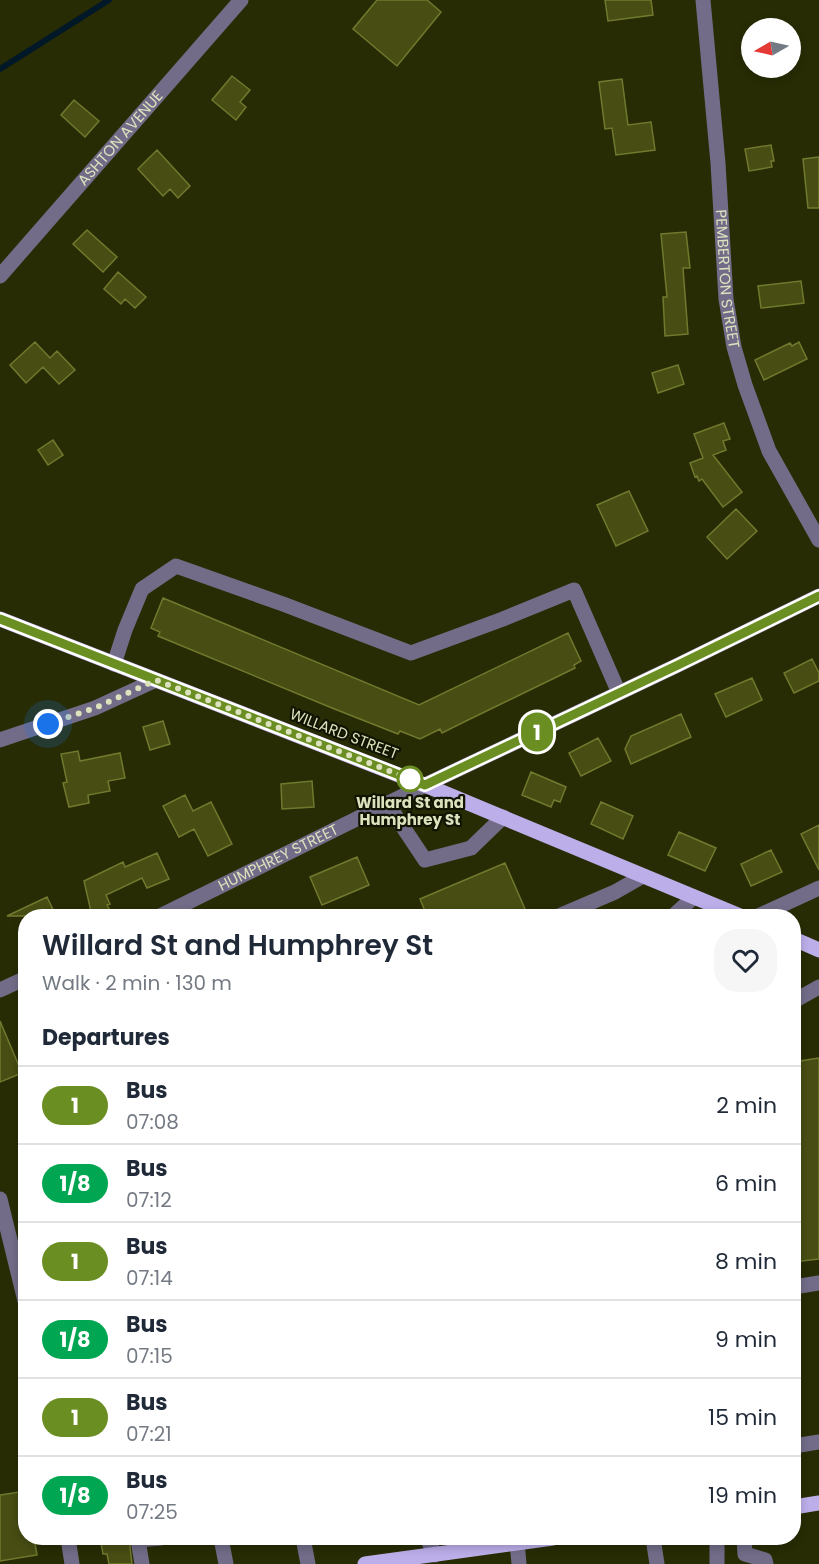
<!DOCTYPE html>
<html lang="en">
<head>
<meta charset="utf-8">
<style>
  :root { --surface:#fff; --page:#f6f6f7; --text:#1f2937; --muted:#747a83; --line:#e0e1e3 }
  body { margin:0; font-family:Poppins,sans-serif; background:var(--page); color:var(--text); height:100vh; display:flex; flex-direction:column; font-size:22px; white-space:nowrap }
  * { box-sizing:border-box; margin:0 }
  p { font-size:20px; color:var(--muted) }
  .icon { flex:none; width:33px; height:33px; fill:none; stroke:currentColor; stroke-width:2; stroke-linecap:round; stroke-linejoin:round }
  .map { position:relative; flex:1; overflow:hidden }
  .panel { position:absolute; left:18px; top:909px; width:783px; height:636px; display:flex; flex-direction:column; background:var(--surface); border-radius:24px; box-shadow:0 3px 9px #0003 }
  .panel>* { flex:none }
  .badge { padding:0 12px; border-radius:20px; font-size:21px; line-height:39px }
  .needle { width:39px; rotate:261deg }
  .fabs { position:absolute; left:741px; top:18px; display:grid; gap:12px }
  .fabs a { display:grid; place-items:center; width:60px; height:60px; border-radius:50%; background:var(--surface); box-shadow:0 3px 9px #0003; font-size:30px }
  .you { position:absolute; width:30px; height:30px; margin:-15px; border:4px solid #fff; border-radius:50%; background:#1a73e8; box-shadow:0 0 0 9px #1a73e833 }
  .map>.badge { position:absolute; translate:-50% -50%; box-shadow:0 0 0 3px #fff }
  h2 { padding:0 24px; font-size:22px; line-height:54px }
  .round { display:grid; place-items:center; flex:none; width:63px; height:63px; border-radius:24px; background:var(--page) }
  .head { display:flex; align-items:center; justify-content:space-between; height:102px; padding:0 24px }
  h1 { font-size:28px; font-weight:600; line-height:45px }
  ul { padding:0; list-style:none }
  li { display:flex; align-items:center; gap:18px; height:78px; padding:0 24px; border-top:2px solid var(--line) }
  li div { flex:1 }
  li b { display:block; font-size:22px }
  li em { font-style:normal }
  li .badge { min-width:66px; font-weight:700; text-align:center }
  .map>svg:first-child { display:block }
</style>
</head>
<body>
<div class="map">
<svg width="819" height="1564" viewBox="0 0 819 1564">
  <rect width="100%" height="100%" fill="#282c04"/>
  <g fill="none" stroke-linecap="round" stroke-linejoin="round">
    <!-- stream -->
    <path stroke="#001827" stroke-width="6" d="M0,69L109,0"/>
  </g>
  <!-- building -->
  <path fill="#474d13" stroke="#71792e" stroke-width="1.5" d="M377,0H427L441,12L397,66L353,29Z
    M605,0H651L653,15L608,21Z
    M232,76L250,90L240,102L246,107L236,120L212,100Z
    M622,79L628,125L651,122L655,150L616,155L612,128L605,129L599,82Z
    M74,100L99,121L85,137L61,115Z
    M771,145L774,161H771L772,167L749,171L745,149Z
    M157,150L190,186L178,198L170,189L163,196L138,169Z
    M819,157V208H808L803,159Z
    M87,230L117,257L103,272L73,244Z
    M686,232L690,268H683L688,334L665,336L663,297H667L661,234Z
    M118,272L146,297L135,308L125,299L121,304L104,289Z
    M801,281L804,303L761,308L758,286Z
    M35,342L50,358L57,351L75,370L59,384L43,367L26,383L10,365Z
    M799,342L807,359L764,380L755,360L790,343L792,346Z
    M678,365L684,384L658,393L652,373Z
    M724,423L730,439L723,441L726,450L713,455L742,492L723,507L702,479L699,481L697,476L695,477L690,463L703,458L694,434Z
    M53,440L63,455L48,465L38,450Z
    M629,491L648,531L616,546L597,505Z
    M736,509L757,531L727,559L707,537Z
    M163,598L419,705L568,633L581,661L574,665L575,668L468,720L442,733L440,729L420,739L400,731L398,734L332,708L158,636L160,632L151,628Z
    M812,659L819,673V681L794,693L784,673Z
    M752,678L762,700L726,717L715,694Z
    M681,714L691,737L631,764L625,749L631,736Z
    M163,721L170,744L150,750L143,727Z
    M598,738L611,761L581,776L569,753Z
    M78,751L80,761L120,753L125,778L108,781L110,791L88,795L89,803L69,807L63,783L67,782L61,754Z
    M531,772L566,787L560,802L554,800L551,807L522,795Z
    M312,781L314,807L282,809L281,784Z
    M185,795L193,811L211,802L232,844L208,856L194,829L179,837L163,806Z
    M601,802L633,816L623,839L591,824Z
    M819,825V870L801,834Z
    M679,832L716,848L705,871L668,855Z
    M771,850L782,872L751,886L741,864Z
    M157,853L169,879L147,888L142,878L106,895L110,904L107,905L111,912L102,916H92L84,881L123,862L125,867Z
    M357,857L369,885L322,905L310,877Z
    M505,863L528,916H427L420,899Z
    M47,897L56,916H7Z
    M0,1021L22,1073L0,1082Z
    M819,1058V1259L794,1262V1062Z
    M26,1491V1538H34L37,1555L0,1561V1495Z
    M100,1538H129L132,1564H109L107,1554H103Z"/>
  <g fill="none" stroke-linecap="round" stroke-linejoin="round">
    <!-- minor -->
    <g stroke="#726c88" stroke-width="15">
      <path id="s1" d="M703,0L718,163L726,299L734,347L745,385L769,451L819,540"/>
      <path id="s2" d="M0,276L241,0"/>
      <path d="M114,664L125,630L142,589L176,566L283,604L411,653L503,619L574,590L619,693"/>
      <path d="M0,740L95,708L156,680"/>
      <path d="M387,803L425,860L471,848L503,817"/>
      <path id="s3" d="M160,916L425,785L678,665L819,596"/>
      <path d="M559,916L615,892L643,876"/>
      <path d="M673,916L694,897"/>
      <path d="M758,916L819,888"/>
      <path d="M0,990L26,978"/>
      <path d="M794,1001L819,987"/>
      <path d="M0,1199L26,1305"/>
      <path d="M794,1287L819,1283"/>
      <path d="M794,1446L819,1442"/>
      <path d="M68,1538L72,1564"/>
      <path d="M221,1538L226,1564"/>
      <path d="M303,1538L308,1564"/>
      <path d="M427,1538L435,1555"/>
      <path d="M653,1538L657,1564"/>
      <path d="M717,1538V1564"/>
      <path d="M744,1538L745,1554L765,1560L766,1564"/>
      <path d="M517,1542L519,1564"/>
      <path d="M142,1564L138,1540L161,1538"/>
    </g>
    <!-- major -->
    <path stroke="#bcaee9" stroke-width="15" d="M0,619L437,790L740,916
      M794,939L819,950
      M794,1507L819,1503
      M365,1564L553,1538"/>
  </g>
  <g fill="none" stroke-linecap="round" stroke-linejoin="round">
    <!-- line casing -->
    <g stroke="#fff" stroke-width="14">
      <path id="line" d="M0,619L425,785L678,665L819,596"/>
    </g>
    <!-- line -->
    <use href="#line" stroke="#6b8e23" stroke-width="9"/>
    <!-- walk -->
    <path stroke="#dce2bd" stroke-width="6" stroke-dasharray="0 10.8" d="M48,724L95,708L156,680L410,779"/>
  </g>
  <!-- markers -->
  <circle fill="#fff" stroke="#6b8e23" stroke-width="3" cx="410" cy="779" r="12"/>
  <g text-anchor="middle" stroke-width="4.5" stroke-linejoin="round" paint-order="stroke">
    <!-- street labels -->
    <g font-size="15" fill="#dce2bd" stroke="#111400">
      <text dy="5" stroke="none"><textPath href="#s2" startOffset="183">ASHTON AVENUE</textPath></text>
      <text dy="5" stroke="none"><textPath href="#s1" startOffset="280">PEMBERTON STREET</textPath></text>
      <text transform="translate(344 734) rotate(21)" y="5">WILLARD STREET</text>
      <text dy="5" stroke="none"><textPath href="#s3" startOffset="132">HUMPHREY STREET</textPath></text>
    </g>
    <!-- stop labels -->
    <g font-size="15" font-weight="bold" fill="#dce2bd" stroke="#111400">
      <text x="410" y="808">Willard St and<tspan x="410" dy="17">Humphrey St</tspan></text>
    </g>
  </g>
</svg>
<div class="fabs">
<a><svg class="needle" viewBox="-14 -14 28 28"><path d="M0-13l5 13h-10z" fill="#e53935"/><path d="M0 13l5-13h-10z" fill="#747a83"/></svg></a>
</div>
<div class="you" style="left:48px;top:724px"></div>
<b class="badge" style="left:537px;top:732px;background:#6b8e23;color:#fff">1</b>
<section class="panel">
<div class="head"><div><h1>Willard St and Humphrey St</h1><p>Walk · 2 min · 130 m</p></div><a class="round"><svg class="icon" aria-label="heart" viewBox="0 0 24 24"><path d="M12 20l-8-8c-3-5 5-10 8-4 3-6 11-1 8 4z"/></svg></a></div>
<h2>Departures</h2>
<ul>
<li><span class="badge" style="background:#6b8e23;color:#fff">1</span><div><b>Bus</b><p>07:08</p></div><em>2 min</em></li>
<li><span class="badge" style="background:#00a651;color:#fff">1/8</span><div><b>Bus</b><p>07:12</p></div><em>6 min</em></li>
<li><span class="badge" style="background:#6b8e23;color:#fff">1</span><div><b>Bus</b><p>07:14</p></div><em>8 min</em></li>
<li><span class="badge" style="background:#00a651;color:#fff">1/8</span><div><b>Bus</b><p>07:15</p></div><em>9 min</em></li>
<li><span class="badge" style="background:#6b8e23;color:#fff">1</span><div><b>Bus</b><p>07:21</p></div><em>15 min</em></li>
<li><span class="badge" style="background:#00a651;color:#fff">1/8</span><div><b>Bus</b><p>07:25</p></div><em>19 min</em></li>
</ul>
</section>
</div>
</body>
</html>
